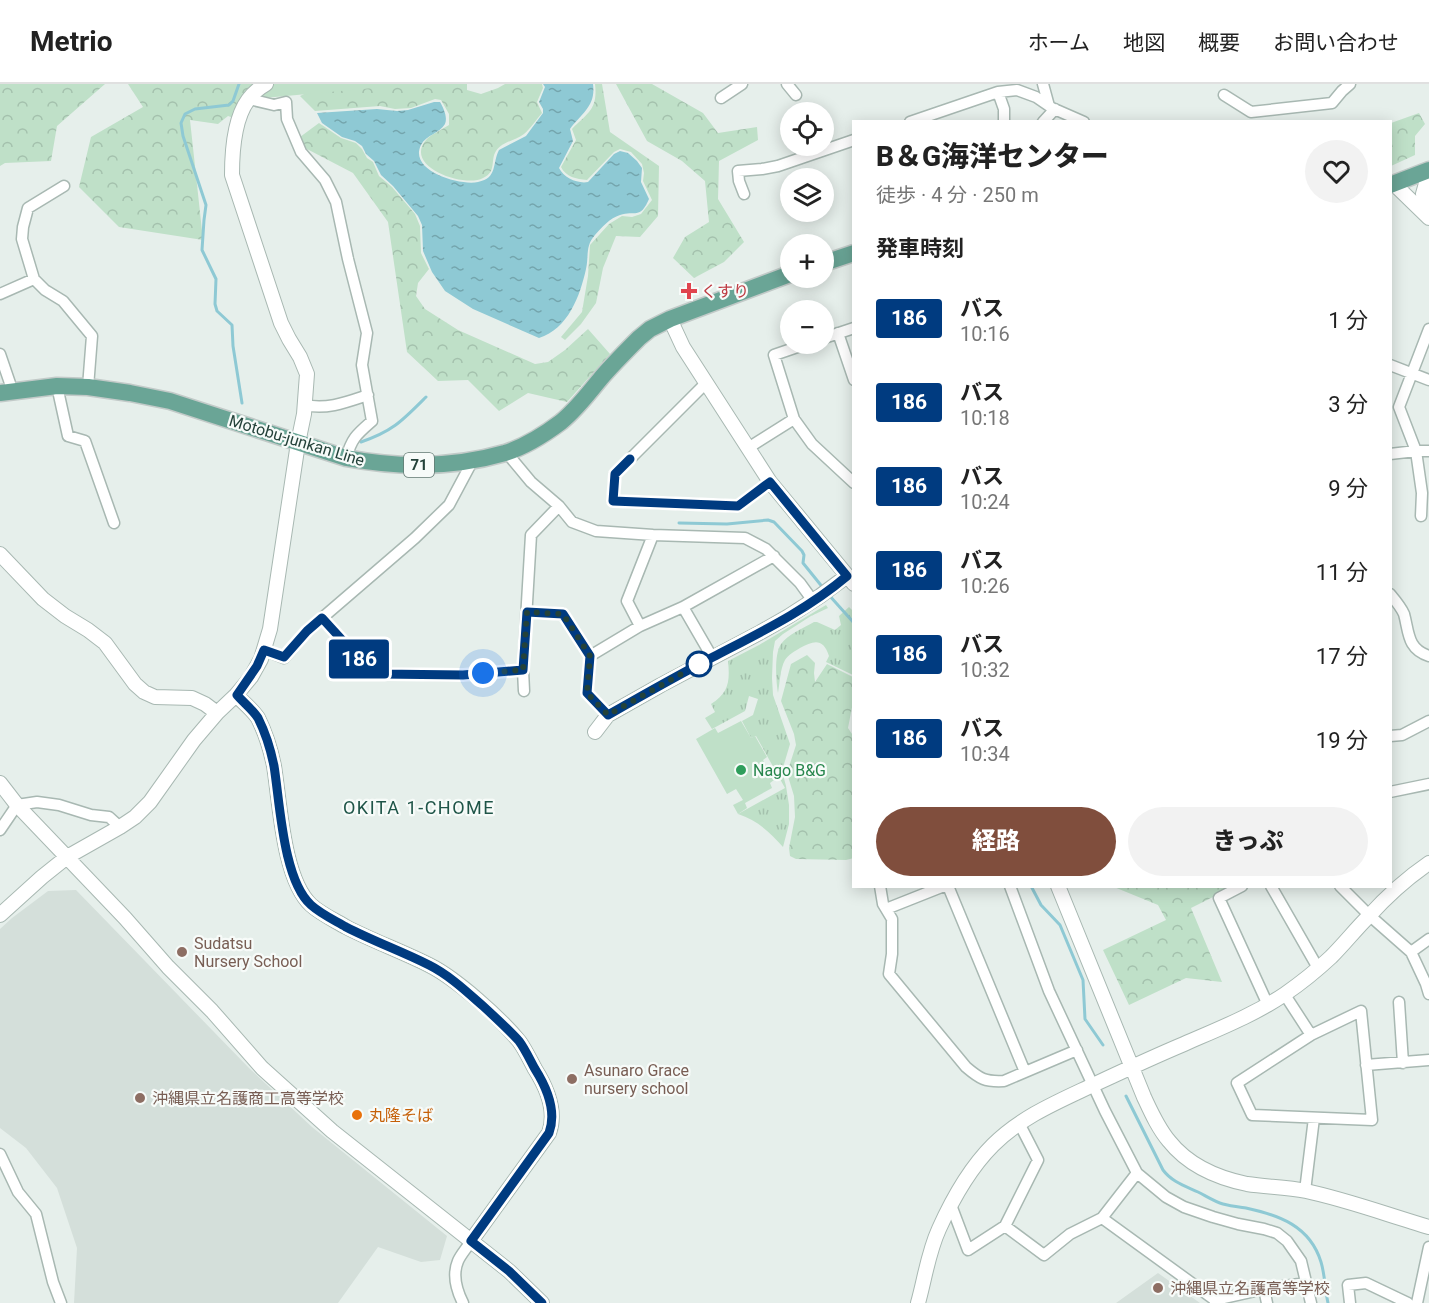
<!DOCTYPE html>
<html lang="ja">
<head>
<meta charset="utf-8">
<style>
  :root { --surface:#fff; --page:#f2f2f2; --text:#222; --muted:#767676; --line:#e0e0e0; --accent:#804e3d }
  body { margin:0; font-family:Roboto,"Noto Sans JP",sans-serif; background:var(--page); color:var(--text); height:100vh; display:flex; flex-direction:column; font-size:22px; white-space:nowrap }
  * { box-sizing:border-box; margin:0 }
  p { font-size:20px; color:var(--muted) }
  .icon { flex:none; width:33px; height:33px; fill:none; stroke:currentColor; stroke-width:2; stroke-linecap:round; stroke-linejoin:round }
  .map { position:relative; flex:1; overflow:hidden }
  .side { position:absolute; left:852px; top:36px; width:540px; height:768px; display:flex; flex-direction:column; background:var(--surface); border-radius:0px; box-shadow:0 3px 15px #0003 }
  .side>* { flex:none }
  .badge { padding:0 12px; border-radius:4px; font-size:21px; line-height:39px }
  .fabs { position:absolute; left:780px; top:18px; display:grid; gap:12px }
  .fabs a { display:grid; place-items:center; width:54px; height:54px; border-radius:50%; background:var(--surface); box-shadow:0 3px 15px #0003; font-size:30px }
  .you { position:absolute; width:30px; height:30px; margin:-15px; border:4px solid #fff; border-radius:50%; background:#1a73e8; box-shadow:0 0 0 9px #1a73e833 }
  .map>.badge { position:absolute; translate:-50% -50%; box-shadow:0 0 0 3px #fff }
  h2 { padding:0 24px; font-size:22px; line-height:54px }
  .round { display:grid; place-items:center; flex:none; width:63px; height:63px; border-radius:32px; background:var(--page) }
  .head { display:flex; align-items:center; justify-content:space-between; height:102px; padding:0 24px }
  h1 { font-size:28px; font-weight:800; line-height:45px }
  .action { display:flex; gap:12px; margin-top:auto; padding:12px 24px }
  .action a { flex:1; height:69px; border-radius:36px; background:var(--accent); color:#fff; font-size:24px; font-weight:800; line-height:69px; text-align:center }
  .action a+a { background:var(--page); color:var(--text) }
  ul { padding:0; list-style:none }
  li { display:flex; align-items:center; gap:18px; height:84px; padding:0 24px }
  li div { flex:1 }
  li b { display:block; font-size:22px }
  li em { font-style:normal }
  li .badge { min-width:66px; font-weight:700; text-align:center }
  header { display:flex; align-items:center; gap:36px; box-sizing:border-box; height:84px; padding:0 30px; background:var(--surface); border-bottom:2px solid var(--line) }
  header strong { font-size:28px }
  nav { display:flex; gap:33px; margin-inline-start:auto; font-size:21px }
  .map>svg:first-child { display:block }
</style>
</head>
<body>
<header>
<strong>Metrio</strong>
<nav><a>ホーム</a><a>地図</a><a>概要</a><a>お問い合わせ</a></nav>
</header>
<div class="map">
<svg width="1429" height="1219" viewBox="0 0 1429 1219">
  <defs>
    <pattern id="grass-tufts" width="24" height="20" patternUnits="userSpaceOnUse" patternTransform="scale(1.5)"><rect width="24" height="20" fill="#bfe0c8"/><path d="M3 7l-1-3M5 7V3M7 7l1-3M15 17l-1-3M17 17v-4M19 17l1-3" fill="none" stroke="#a4c1ad"/></pattern>
    <pattern id="forest-crowns" width="20" height="18" patternUnits="userSpaceOnUse" patternTransform="scale(1.5)"><rect width="20" height="18" fill="#bfe0c8"/><path d="M2 6a3 3 0 1 1 6 0M12 15a3 3 0 1 1 6 0" fill="none" stroke="#a4c1ad"/></pattern>
    <pattern id="water-ripples" width="26" height="14" patternUnits="userSpaceOnUse" patternTransform="scale(1.5)"><rect width="26" height="14" fill="#8ec9d4"/><path d="M2 4q2-2 4 0t4 0M15 11q2-2 4 0t4 0" fill="none" stroke="#74a5ad"/></pattern>
  </defs>
  <rect width="100%" height="100%" fill="#e6efeb"/>
  <!-- built -->
  <path fill="#d4dfda" d="M76,806L249,984L312,1043L447,1152L440,1176L421,1178L378,1163L338,1219H74L77,1164L57,1104L26,1064L0,1044V845L12,834L48,807Z
    M1158,1189L1200,1219H1116Z"/>
  <!-- grass -->
  <path fill="url(#grass-tufts)" d="M826,521L828,524L811,532L783,550L775,557L773,568L772,594L773,611L790,660L782,687L786,702L789,721V740L783,763C771,749 757,736 738,730L785,704L756,652L751,654L742,637L753,631L758,615L749,612L745,627L712,645L705,634L715,628L711,620C729,609 730,597 728,577L759,561Z
    M849,523L853,527V591L826,578L829,572C823,553 813,557 800,564C795,567 788,571 785,576C780,585 780,598 778,609C776,597 774,570 781,560C788,550 804,544 814,538H817L835,546L841,541L839,532Z"/>
  <!-- forest -->
  <path fill="url(#forest-crowns)" d="M0,0H105L57,42L51,77L5,79L0,82Z
    M128,0H256L234,34L228,32L218,40L190,36L203,156L119,143L79,103L91,53L143,23Z
    M335,0H467V6L481,10L498,4L505,0H542L543,4L537,18L542,29C536,36 530,45 524,50C515,57 503,57 496,67C490,76 497,88 483,94C465,104 403,83 426,56C430,51 443,45 449,41V30L441,16L435,15L411,24L395,25L380,22L315,27L300,12L318,3Z
    M595,0H602L610,48L659,82L658,132L640,153L616,152L603,184L596,219L581,240L565,256L561,253L582,228L588,192L590,161L609,140L622,132L632,133L641,130L652,116L643,97L644,89L642,80L631,68L620,65L614,68L587,96C576,95 566,93 561,83L576,56L572,45C588,29 598,25 595,0Z
    M616,0H652L703,29L718,49L757,43L758,56L719,77L718,115L744,158L724,178L694,194L673,174L685,153L709,138L705,97L682,77L647,57Z
    M1419,29L1425,40L1415,52V71L1391,82V39Z
    M319,39L341,54L356,59L362,65L367,74L373,78L379,92L392,103L415,130L420,142L421,169L429,185L418,199L416,212L425,225L458,246L535,280L548,278L565,266L588,245L610,270L567,318L528,309L499,327L468,296L438,297L407,268L388,138L353,89L305,64L300,53Z
    M807,571L815,579L814,589L815,598L827,580L853,593V618L848,644L854,653V774L846,776L796,775L790,772L789,764L795,733L794,712L787,689L796,661L794,650L781,617L791,580Z
    M1114,803H1233L1191,824L1222,898L1186,894L1129,921L1103,866L1166,836L1158,821Z"/>
  <!-- green -->
  <path fill="#bfe0c8" d="M254,0H399L395,2L264,14Z
    M741,637L751,654L755,652L767,673L763,676L774,696L770,699L772,704L745,719L747,724L738,730L733,721L743,716L736,705L727,710L696,655L715,644L718,649Z"/>
  <!-- water -->
  <path fill="url(#water-ripples)" d="M543,0H593C596,22 582,29 570,45L573,57L559,84C564,94 578,100 588,98L614,70L620,67L628,69L637,77L642,84L641,98L649,115C640,136 635,126 620,131C610,134 602,143 595,151C585,162 589,172 586,185C580,212 568,245 539,254L473,225L445,207L432,188L423,167L422,141L418,132L393,102L381,91L374,77L366,70L362,62L355,57L342,53L322,39L317,29L377,25L397,27L408,26L434,18H440C443,23 448,33 445,40C440,49 426,51 421,61C408,87 460,102 478,98C498,94 492,79 499,66L526,52L543,29V25L539,18L545,3Z"/>
  <g fill="none" stroke-linecap="round" stroke-linejoin="round">
    <!-- stream -->
    <path stroke="#8ec9d4" stroke-width="3" d="M239,0L233,17L229,21L195,25L185,30L181,39L183,52L206,121L204,136L202,166L216,195L215,220L217,227L232,241L233,262L242,319
      M361,358C393,347 402,337 426,313
      M679,439L727,440L768,436L774,438L802,467L804,471L803,479L824,505
      M828,510L854,539
      M1031,802L1041,821L1060,841L1083,896L1085,935L1103,961
      M1126,1012L1163,1086C1172,1098 1185,1102 1198,1108C1206,1112 1215,1118 1223,1120C1230,1122 1239,1123 1246,1124C1279,1131 1310,1142 1321,1178C1325,1191 1325,1206 1328,1219"/>
    <!-- minor casing -->
    <g stroke="#a8b8b2" stroke-width="13">
      <path id="minor" d="M787,0L796,11
        M1043,0L1049,22
        M998,8L1004,25V38
        M1224,11L1251,28L1332,19L1342,7L1350,0
        M721,14L742,0
        M249,15L274,21L286,18L287,35L301,68L325,96L336,118L348,175L367,249L362,281L372,337C356,351 352,354 346,374
        M910,38L998,8L1017,6L1036,13L1052,24L1084,38
        M1043,38L1055,25
        M64,102L28,124L23,143L22,155L34,195L45,206L63,217L92,252L88,303
        M744,110L739,97L738,87L762,85L778,82L854,56
        M0,210L34,195
        M838,249L854,296
        M824,254L854,244
        M806,260L774,271L794,335L812,360L854,399
        M0,270L13,308
        M1390,281L1429,296
        M706,299L615,390L613,417L738,422L770,398
        M57,302L68,352L85,357L114,439
        M305,321C327,326 347,318 368,311
        M748,364L794,335
        M506,368L531,398L559,422L572,438L596,447L653,451L745,454L766,465L800,499L813,517
        M1390,370L1416,367H1429
        M1421,432L1422,409L1416,367L1399,323L1429,245
        M1390,510C1395,516 1401,523 1404,530C1409,548 1407,565 1429,572
        M683,523L712,573
        M527,528L563,530L590,572L587,609L608,631
        M322,534L364,580L381,590L463,591L523,586
        M640,542L627,517L653,451
        M264,566L284,574L307,547L415,454L449,421L473,376
        M590,572L640,542L683,523L774,472
        M524,607L523,586L531,451L559,422
        M1390,652L1402,651L1429,637
        M1390,708L1429,700
        M0,746L17,721L37,718L59,721L91,731L109,733L120,743
        M880,802L883,820L892,835V870L889,890L966,983C980,995 985,998 1004,997L1077,966
        M948,802L1025,988
        M1010,802L1049,907L1105,1027L1137,1089L1166,1113L1184,1123L1213,1133L1238,1140L1264,1145L1277,1149L1287,1157L1301,1177L1311,1219
        M1242,802L1219,814L1268,921
        M1271,802L1318,884
        M1340,802L1369,831L1411,868L1426,900L1429,910
        M886,825L944,802
        M1411,868L1429,855
        M1285,911L1311,951
        M1399,918L1403,979
        M1361,927L1372,1036L1252,1031L1237,999L1311,951Z
        M1366,981L1429,976
        M0,1070L18,1108L36,1130L53,1198L61,1219
        M1305,1107L1314,1034
        M951,1121L968,1166L1005,1142L1038,1076L1019,1039
        M1102,1134L1215,1216V1219
        M1005,1142L1044,1171L1070,1150L1102,1134L1137,1089
        M1264,1205L1267,1219
        M1215,1216L1264,1205L1306,1199
        M463,1219C457,1207 452,1191 458,1177C461,1170 467,1164 471,1157
        M1350,1219L1348,1201L1366,1199L1408,1219
        M1417,1219L1429,1163"/>
    </g>
    <!-- tertiary casing -->
    <g stroke="#a8b8b2" stroke-width="16">
      <path id="tertiary" d="M1429,89L1423,110L1429,129
        M1394,100L1429,134
        M670,235L683,263L770,398L854,500
        M0,470L43,515L65,532L88,546L105,559L135,600L144,608L155,613L192,614L205,620L217,629
        M236,611C243,618 253,626 258,634C265,648 271,667 274,682C280,719 283,795 311,821C321,830 334,836 346,843C373,857 401,867 429,881C457,895 499,933 519,957C525,965 530,976 535,985C547,1004 557,1027 549,1049L471,1157
        M595,648L608,631L661,601L761,548L789,532L820,512L847,492
        M0,699L17,721L125,834L168,883L212,927L262,984L332,1047L509,1187L542,1219
        M1058,802L1144,1013C1151,1028 1158,1044 1169,1057C1188,1081 1218,1094 1247,1100C1267,1103 1287,1103 1306,1107C1348,1116 1388,1131 1429,1143
        M0,831L42,793L67,773L120,743L135,733L150,718L194,656L217,629L236,611L251,593L261,575L270,545L298,359L304,330L307,290L300,273L289,255L281,239L232,91C232,69 234,35 248,16C253,9 259,4 266,0
        M918,1219C925,1194 928,1169 939,1145C952,1116 970,1084 993,1061C1021,1033 1057,1018 1093,1001C1123,987 1153,973 1184,960C1218,945 1254,931 1285,910C1301,899 1317,886 1331,873C1344,860 1355,846 1368,833C1386,813 1407,794 1429,779"/>
    </g>
    <!-- primary casing -->
    <g stroke="#c2cac8" stroke-width="19">
      <path id="primary" d="M1390,101L1429,86
        M824,179L854,169
        M0,309L57,302L88,303L130,309L170,317L346,374C399,384 453,384 505,369C524,363 545,350 561,338C576,326 589,309 601,294C613,280 626,267 639,254L650,245L670,235L790,190"/>
    </g>
    <!-- minor -->
    <use href="#minor" stroke="#fff" stroke-width="10"/>
    <!-- tertiary -->
    <use href="#tertiary" stroke="#fff" stroke-width="14"/>
    <!-- primary -->
    <use href="#primary" stroke="#6aa596" stroke-width="16"/>
  </g>
  <g fill="none" stroke-linecap="round" stroke-linejoin="round">
    <!-- line casing -->
    <g stroke="#fff" stroke-width="14">
      <path id="line" d="M542,1219L509,1187L471,1157L549,1049C557,1027 547,1004 535,985C530,976 525,965 519,957C508,945 495,933 483,922C466,907 449,891 429,881C401,867 373,857 346,843C334,836 321,830 311,821C283,796 280,719 274,682C271,667 265,648 258,634C253,626 243,618 237,611L257,582L264,566L284,573L307,547L322,534L364,580L381,590L463,591L523,586L527,528L563,530L590,572L587,609L608,631C643,611 678,591 713,573C759,549 807,526 847,492L770,398L738,422L613,417L615,390L630,375"/>
    </g>
    <!-- line -->
    <use href="#line" stroke="#003b80" stroke-width="9"/>
    <!-- walk -->
    <path stroke="#24423a" stroke-width="6" stroke-dasharray="0 10.8" d="M483,589L523,586L527,528L563,530L590,572L587,609L608,631L699,580"/>
  </g>
  <!-- markers -->
  <path fill="#e0444e" stroke="#f7fbf9" stroke-width="2" d="M686 198h6v6h6v6h-6v6h-6v-6h-6v-6h6z"/>
  <circle fill="#fff" stroke="#003b80" stroke-width="3" cx="699" cy="580" r="12"/>
  <circle fill="#2e9e5b" stroke="#f7fbf9" stroke-width="2" cx="741" cy="686" r="6"/>
  <g fill="#8d6e63" stroke="#f7fbf9" stroke-width="2">
    <circle cx="182" cy="868" r="6"/>
    <circle cx="572" cy="995" r="6"/>
    <circle cx="140" cy="1014" r="6"/>
    <circle cx="1158" cy="1204" r="6"/>
  </g>
  <circle fill="#e8710a" stroke="#f7fbf9" stroke-width="2" cx="357" cy="1031" r="6"/>
  <g text-anchor="middle" stroke-width="4.5" stroke-linejoin="round" paint-order="stroke">
    <!-- shield labels -->
    <rect fill="#f7fbf9" stroke="#637a73" stroke-width="1.5" x="404" y="369" width="30" height="24" rx="4.5"/>
    <g font-size="15" font-weight="bold" fill="#24423a">
      <text x="419" y="386">71</text>
    </g>
    <!-- health labels -->
    <g font-size="16" fill="#be3a42" stroke="#f7fbf9" text-anchor="start">
      <text x="701" y="213">くすり</text>
    </g>
    <!-- street labels -->
    <g font-size="16" fill="#24423a" stroke="#f7fbf9">
      <text transform="translate(297 356) rotate(17)" y="6">Motobu-junkan Line</text>
    </g>
    <!-- leisure labels -->
    <g font-size="16" fill="#27864d" stroke="#f7fbf9" text-anchor="start">
      <text x="753" y="692">Nago B&amp;G</text>
    </g>
    <!-- education labels -->
    <g font-size="16" fill="#785e54" stroke="#f7fbf9" text-anchor="start">
      <text x="194" y="865">Sudatsu<tspan x="194" dy="18">Nursery School</tspan></text>
      <text x="584" y="992">Asunaro Grace<tspan x="584" dy="18">nursery school</tspan></text>
      <text x="152" y="1020">沖縄県立名護商工高等学校</text>
      <text x="1170" y="1210">沖縄県立名護高等学校</text>
    </g>
    <!-- food labels -->
    <g font-size="16" fill="#c56008" stroke="#f7fbf9" text-anchor="start">
      <text x="369" y="1037">丸隆そば</text>
    </g>
    <!-- neighbourhood labels -->
    <g font-size="18" letter-spacing="1.5" fill="#1f5548" stroke="#f7fbf9">
      <text x="419" y="730">OKITA 1-CHOME</text>
    </g>
  </g>
</svg>
<div class="fabs">
<a><svg class="icon" aria-label="locate" viewBox="0 0 24 24"><circle cx="12" cy="12" r="6"/><path d="M12 2v4M12 18v4M2 12h4M18 12h4"/></svg></a>
<a><svg class="icon" aria-label="layers" viewBox="0 0 24 24"><path d="M12 4l9 5-9 5-9-5zM3 14l9 5 9-5"/></svg></a>
<a>+</a>
<a>−</a>
</div>
<div class="you" style="left:483px;top:589px"></div>
<b class="badge" style="left:359px;top:575px;background:#003b80;color:#fff">186</b>
<section class="side">
<div class="head"><div><h1>B＆G海洋センター</h1><p>徒歩 · 4 分 · 250 m</p></div><a class="round"><svg class="icon" aria-label="heart" viewBox="0 0 24 24"><path d="M12 20l-8-8c-3-5 5-10 8-4 3-6 11-1 8 4z"/></svg></a></div>
<h2>発車時刻</h2>
<ul>
<li><span class="badge" style="background:#003b80;color:#fff">186</span><div><b>バス</b><p>10:16</p></div><em>1 分</em></li>
<li><span class="badge" style="background:#003b80;color:#fff">186</span><div><b>バス</b><p>10:18</p></div><em>3 分</em></li>
<li><span class="badge" style="background:#003b80;color:#fff">186</span><div><b>バス</b><p>10:24</p></div><em>9 分</em></li>
<li><span class="badge" style="background:#003b80;color:#fff">186</span><div><b>バス</b><p>10:26</p></div><em>11 分</em></li>
<li><span class="badge" style="background:#003b80;color:#fff">186</span><div><b>バス</b><p>10:32</p></div><em>17 分</em></li>
<li><span class="badge" style="background:#003b80;color:#fff">186</span><div><b>バス</b><p>10:34</p></div><em>19 分</em></li>
</ul>
<div class="action"><a>経路</a><a>きっぷ</a></div>
</section>
</div>
</body>
</html>
